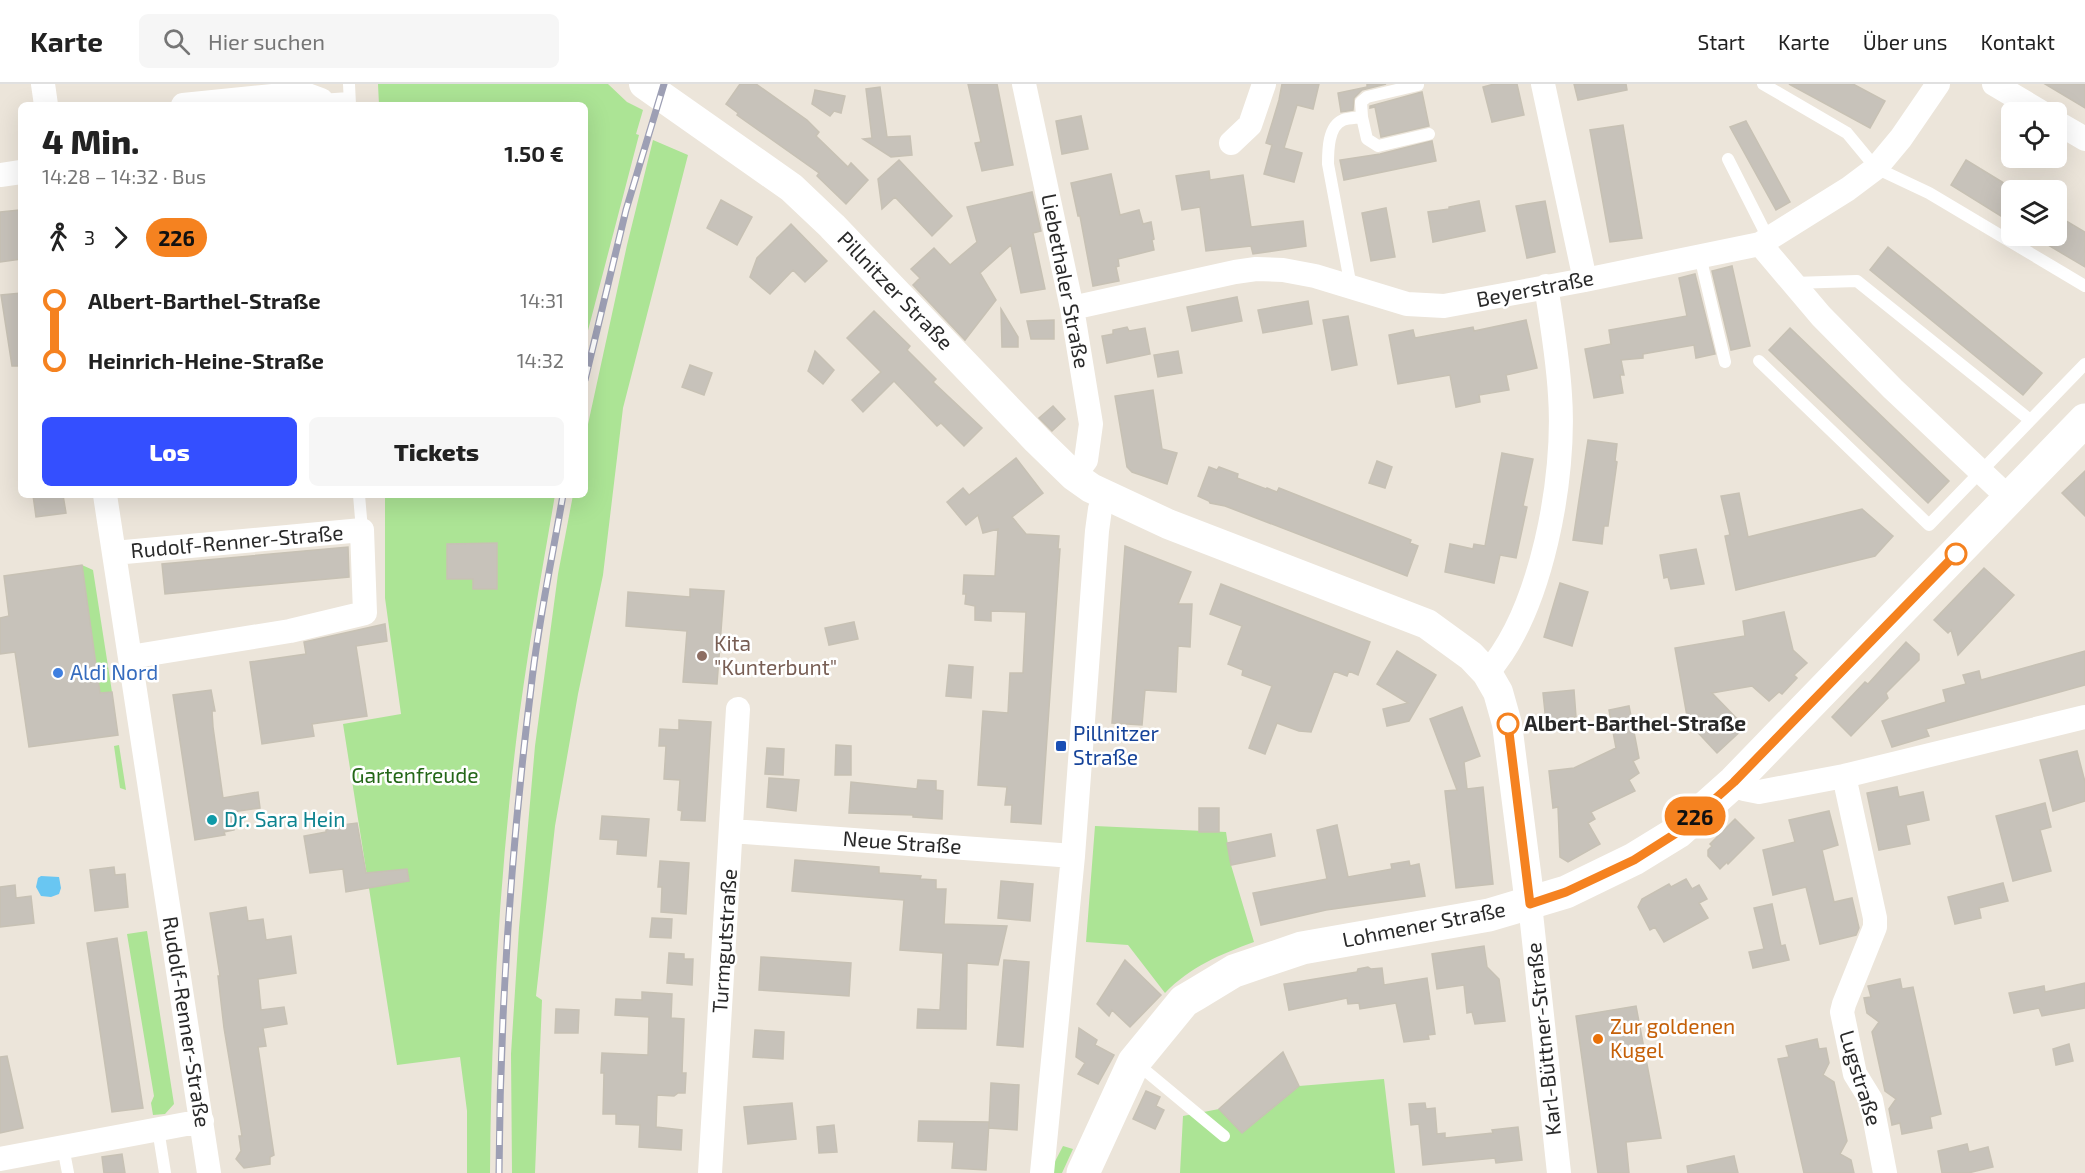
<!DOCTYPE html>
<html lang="de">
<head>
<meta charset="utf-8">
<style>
  :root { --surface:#fff; --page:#f6f6f6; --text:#222; --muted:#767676; --line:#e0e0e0; --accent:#344fff }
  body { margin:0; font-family:"Exo 2",sans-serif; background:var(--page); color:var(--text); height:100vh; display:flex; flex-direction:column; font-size:22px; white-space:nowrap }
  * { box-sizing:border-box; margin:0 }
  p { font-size:20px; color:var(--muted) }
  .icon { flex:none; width:33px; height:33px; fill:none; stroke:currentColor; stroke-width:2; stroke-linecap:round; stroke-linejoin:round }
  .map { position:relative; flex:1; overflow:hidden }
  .drawer { position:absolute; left:18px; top:18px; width:570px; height:396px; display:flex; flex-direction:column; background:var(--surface); border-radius:9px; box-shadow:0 6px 24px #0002 }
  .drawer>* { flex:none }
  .badge { padding:0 12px; border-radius:20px; font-size:21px; line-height:39px }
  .fabs { position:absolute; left:2001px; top:18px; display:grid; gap:12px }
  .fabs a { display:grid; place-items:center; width:66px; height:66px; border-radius:9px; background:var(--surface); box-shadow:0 6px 24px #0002; font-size:30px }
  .map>.badge { position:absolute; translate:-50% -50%; box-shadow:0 0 0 3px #fff }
  .legs { display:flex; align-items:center; gap:9px; height:66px; padding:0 24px; font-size:20px }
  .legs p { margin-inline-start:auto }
  .headline { display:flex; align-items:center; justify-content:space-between; height:102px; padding:0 24px }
  h1 { font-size:33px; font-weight:800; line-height:45px }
  .action { display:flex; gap:12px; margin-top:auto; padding:12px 24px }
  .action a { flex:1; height:69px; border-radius:9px; background:var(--accent); color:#fff; font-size:24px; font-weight:800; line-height:69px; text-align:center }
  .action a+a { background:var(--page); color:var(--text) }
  ul { padding:0 24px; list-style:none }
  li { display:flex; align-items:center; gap:21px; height:60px; font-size:22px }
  li i { display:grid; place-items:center; width:9px; height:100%; margin:0 8px; background:currentColor }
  li i::after { content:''; width:15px; height:15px; margin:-8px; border:4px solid; border-radius:50%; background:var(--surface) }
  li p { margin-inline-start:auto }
  li:first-child i { background:linear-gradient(#0000 50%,currentColor 0) }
  li:last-child i { background:linear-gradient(currentColor 50%,#0000 0) }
  header { display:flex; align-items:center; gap:36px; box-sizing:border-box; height:84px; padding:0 30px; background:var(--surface); border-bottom:2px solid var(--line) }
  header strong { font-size:28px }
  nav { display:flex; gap:33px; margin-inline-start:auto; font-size:21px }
  .search { width:420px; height:54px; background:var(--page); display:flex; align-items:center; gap:15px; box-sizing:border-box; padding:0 21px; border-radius:9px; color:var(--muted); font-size:22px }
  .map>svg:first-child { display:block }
</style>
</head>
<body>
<header>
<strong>Karte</strong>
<div class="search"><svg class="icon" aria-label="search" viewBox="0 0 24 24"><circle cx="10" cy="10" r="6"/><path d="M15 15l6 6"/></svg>Hier suchen</div>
<nav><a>Start</a><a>Karte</a><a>Über uns</a><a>Kontakt</a></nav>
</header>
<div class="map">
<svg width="2085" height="1089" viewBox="0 0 2085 1089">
  <rect width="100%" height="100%" fill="#ece5da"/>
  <!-- green -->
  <path fill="#ace495" d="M378,0H608L627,18L643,26L636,50L639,51L585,258V21H379Z
    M653,56L688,71L623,324L603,491L578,610L555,742L536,912L542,916L535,1089H512L511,970L519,844L535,662L558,490L573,411H585V354L627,161Z
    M385,411H555C541,493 526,575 516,658C499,801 491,945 490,1089H467V1027L460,973L397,981L343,640L401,630L385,514Z
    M82,481L93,486L112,608L100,609Z
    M119,661L126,706L120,704L114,662Z
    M1095,742L1226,748L1231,781L1254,858C1221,870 1190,883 1165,909L1128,861L1086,858Z
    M147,847L174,1020L165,1030L153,1031L151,1019L154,1012L127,850Z
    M1384,995L1395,1089H1180L1183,1032L1219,1025L1242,1049L1299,1002Z
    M1063,1062L1073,1065L1062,1089H1049Z"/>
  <!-- water -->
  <path fill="#69c6f2" d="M41,792L59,793L61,804L59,810L51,813L41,812L36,803L38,794Z"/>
  <!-- building -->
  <path fill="#c7c2ba" stroke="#c7c1b4" stroke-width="1.5" d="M740,0H756L807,36L819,48L816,52L848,83L851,79L868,96L846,120L817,92L819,89L737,31L738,29L726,20Z
    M968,0H997L1013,81L982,87L975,59L981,58Z
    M1282,0H1319L1313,25L1297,21L1284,64L1302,69L1294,98L1264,90L1272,61L1266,59L1279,16Z
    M1367,0H1386L1362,6L1354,14L1353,26L1341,28L1338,9L1367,3Z
    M1494,0H1517L1524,31L1492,38L1483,3Z
    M1574,0H1626L1627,6L1578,16Z
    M1789,0H1853L1885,17L1870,44Z
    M2045,0H2085V24Z
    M880,3L887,53L910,52L912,71L891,73L863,55L872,54L866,5Z
    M815,6L845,12L841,29L834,27L830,32L812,20Z
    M1422,8L1429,42L1381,53L1375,23L1370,24V22Z
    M1081,32L1088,65L1062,70L1056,37Z
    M1746,37L1790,118L1776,126L1730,43Z
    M1623,41L1642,154L1610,158L1590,46Z
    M1432,57L1436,77L1344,96L1340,76L1380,70Z
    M899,76L952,132L932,152L895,113L882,125L878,95Z
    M1966,76L2012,104V139L1951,101Z
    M1209,87L1210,96L1243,91L1251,143L1303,137L1306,162L1253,170L1251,162L1206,167L1200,123L1182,126L1176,92Z
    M1111,90L1120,131L1139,126L1143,140L1151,138L1154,155L1152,156L1154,166L1118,175L1119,182L1116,183L1119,197L1093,202L1080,132H1078L1071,99Z
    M1032,108L1041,147L1033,149L1045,205L1021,209L1011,161L980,189L996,216L965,256L913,201L920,194L911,185L934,164L950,181L977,158L967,123Z
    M721,116L752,133L737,161L707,144Z
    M1479,117L1485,147L1433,158L1428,128L1449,125V123Z
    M1545,117L1555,168L1527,174L1516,122Z
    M1386,124L1395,173L1371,177L1362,129Z
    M19,126L21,135V175L0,178V128Z
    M2056,131L2085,148V183L2033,152H2056Z
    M791,140L827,177L805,198L793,186L770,210L750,193L757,174Z
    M1888,163L2042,289L2023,311L1870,186Z
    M1732,182L1750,262L1731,266L1712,187Z
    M1695,190L1715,270L1696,274L1694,261L1643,270V274L1621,276L1624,291H1620L1623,309L1594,314L1585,265L1611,260L1609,246L1687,232L1679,194Z
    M21,209V282H12L1,211Z
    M1237,213L1242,237L1192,247L1187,223Z
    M1308,217L1312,240L1263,249L1258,226Z
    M1001,225L1018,253V263H1002Z
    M874,227L910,262L907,266L936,295L933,298L982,344L964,362L941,339L937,342L894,297L863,328L852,316L881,288L847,254Z
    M1348,232L1357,281L1332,286L1323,236Z
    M1054,236V255H1031L1027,237Z
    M1526,236L1537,284L1506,291L1509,306L1479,311L1480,318L1456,323L1450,291L1398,300L1389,251L1413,246L1415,254L1473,243L1474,247Z
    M1127,243L1129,247L1145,244L1150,270L1107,279L1102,252L1113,250V246Z
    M1790,244L1949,397L1928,419L1769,266Z
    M815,267L834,286L823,300L808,287Z
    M1178,267L1182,289L1158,293L1154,271Z
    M690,281L712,289L704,311L682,303Z
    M1153,306L1162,365L1177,369L1167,400L1132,388L1127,383L1115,312Z
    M1053,322L1065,335L1052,347L1039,334Z
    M1588,356L1617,360L1615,377L1617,378L1608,442H1604L1602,460L1573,456Z
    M1502,369L1533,375L1523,422L1527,423L1516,474L1500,471L1494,499L1445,488L1450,460L1473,465L1474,460L1485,462Z
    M1016,374L1043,409L1012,433L1026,450L1059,452L1058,465H1060L1041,740L1011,738L1012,721H1005L1007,703L978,701L983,627L1008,629L1010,589H1023L1026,528L991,527V537L975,536V522L965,520L966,510H963L964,491L995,492L998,445L983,449L978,431L966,441L947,418L963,404L969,411Z
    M1377,377L1392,383L1385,404L1369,399Z
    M1209,383L1217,386L1219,383L1238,390L1237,394L1266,405L1267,404L1277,408L1279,404L1411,456L1410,459L1418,462L1407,492L1225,422L1210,419L1209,417L1198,412Z
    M2085,387V432L2062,409Z
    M1739,409L1748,453L1862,425L1893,452L1875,472L1736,506L1725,452L1730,451L1721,412Z
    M33,411H63L66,429L36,433Z
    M497,459V505H473V495H447V460Z
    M1125,462L1191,488L1178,520H1192L1190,563L1178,562L1176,608L1145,606L1142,641L1112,639Z
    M348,463L349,493L165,510L162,480Z
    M1696,465L1704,500L1671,505L1668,493L1664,494L1660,471Z
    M82,481L100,609L112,608L118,651L29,663L15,568L0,570V534L9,532L4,492Z
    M1984,484L2014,511L1958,571L1951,546L1948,549L1934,536Z
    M1560,499L1588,508L1572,562L1544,553Z
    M1221,500L1370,558L1358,591L1349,587L1347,592L1334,587L1311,648L1299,647L1277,639L1265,670L1249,664L1272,602L1242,591L1243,586L1228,580L1242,542L1210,530Z
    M690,505L724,507L717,600L683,598L687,547L626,542L628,508L690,513Z
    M1784,528L1793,566L1807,579L1794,591L1797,594L1782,610L1779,608L1769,617L1752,602L1712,609L1745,643L1717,669L1688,638L1675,564L1745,552L1743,537Z
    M854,538L858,555L829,561L825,544Z
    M385,540L387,557L356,562L367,632L312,640L314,652L262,660L250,578L306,570L304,558Z
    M1906,558L1919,570V576L1886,609L1888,614L1851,652L1832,633L1865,598L1868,600Z
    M1397,567L1436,591L1409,637L1387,642L1383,625L1408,619L1377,600Z
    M2085,567V601L1926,645L1929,652L1892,663L1882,637L1946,618L1943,606L1966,600L1963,591L1979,587L1981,596Z
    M949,581L973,583L971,614L946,612Z
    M211,606L215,627H212L213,643L223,714L258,708L260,724L232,728L234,746L224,748L225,751L195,756L173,611Z
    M1574,606L1576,633H1572L1573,645L1547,648L1543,609Z
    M1629,622L1639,674L1633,677L1639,689L1629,696L1635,707L1591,728L1595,735L1588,739L1600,760L1568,778L1560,773L1558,723L1553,724L1549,687L1574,684L1616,664L1609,626Z
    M1462,623L1480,672L1464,678L1467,705L1483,703L1493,800L1456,804L1445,707L1457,706L1430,635Z
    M679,636L711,638L705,737L681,736L682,727L678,726L680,696L664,695L666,662H659L660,645L679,646Z
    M836,661L851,662V691H835Z
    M767,664L784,665L783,691L765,690Z
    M2077,667L2085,698V717L2053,727L2040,676Z
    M769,694L799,696L796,727L767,723Z
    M918,696L936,697V706L943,707L942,735L913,733V731L849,729L851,698L917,705Z
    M1897,703L1899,713L1923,708L1929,736L1906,741L1910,760L1879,766L1867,709Z
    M2045,719L2051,743L2040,746L2051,787L2013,797L1996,732Z
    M1199,724H1219V748H1199Z
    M1829,727L1838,761L1822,766L1834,818L1852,814L1859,844L1856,851L1820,860L1806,803L1773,811L1763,766L1795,758L1789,736Z
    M602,732L649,735L646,772L617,770L618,756L600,755Z
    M1735,735L1754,754L1728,780L1727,778L1720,785L1708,772V766L1712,762L1710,760Z
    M357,739L366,789L407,785L409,797L346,808L343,785L310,789L304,752L326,748V743Z
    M1337,741L1348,793L1392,785L1391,780L1409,777L1410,782L1419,780L1425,812L1326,826L1261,841L1253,809L1327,795L1317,746Z
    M1271,750L1275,772L1231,781L1227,759Z
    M795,776L879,783V789L921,792L920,795L936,796V805H946L944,840L1007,842L998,881L967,879L966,945L917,944L918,925L940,926L943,869L900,866L904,816L792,807Z
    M660,777L689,779L686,830L661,828L662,803H658Z
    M114,783L115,791L125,790L128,823L95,827L90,786Z
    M1686,795L1692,805L1699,801L1707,815L1699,819L1708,834L1664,858L1655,843L1650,846L1638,823L1642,815L1669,800L1671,803Z
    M1001,797L1033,800L1030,837L998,834Z
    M2003,799L2008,817L1979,824L1981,834L1955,840L1948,813Z
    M15,801L16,814L31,812L34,839L0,843V803Z
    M1772,820L1781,862L1785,861L1789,876L1753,884L1749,868L1764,865L1754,824Z
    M246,823L248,837L263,835L266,856L291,852L296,889L258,895L261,926L284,923L287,940L263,944L266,962L258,963L274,1071L270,1073V1080L244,1084L236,1075L241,1067L239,1052H242L224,944L218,892H220L210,829Z
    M652,834L672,835L671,854L650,853Z
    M117,854L143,1024L112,1028L87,859Z
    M1484,862L1487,883L1499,895L1505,937L1475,940L1472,928L1467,929L1464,901L1437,905L1432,870Z
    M669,869L684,870V875H693L692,901L667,899Z
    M761,873L851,879L849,912L759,906Z
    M1004,876L1029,878L1023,963L997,961Z
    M1125,876L1161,911L1130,943L1112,926L1109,932L1097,920Z
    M1368,883L1371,885L1382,884L1384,901L1427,894L1435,950L1428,951L1429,955L1404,958L1396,919L1360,925L1359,919L1348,920L1347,914L1289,926L1284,900L1357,888L1358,885Z
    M1900,895L1902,905L1913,903L1941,1030L1930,1033L1932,1044L1902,1050L1900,1039L1892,1041L1889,1025L1896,1015L1885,1007L1872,948L1879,938L1867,929L1864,914L1871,913L1868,902Z
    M2085,899V924L2042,932L2039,924L2014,929L2009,909L2044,902L2045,908Z
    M642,908L672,910L671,934L684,935L682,989H686L685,1009H678L674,1012L657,1011L656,1043L682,1046L681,1066L639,1063L640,1041L616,1040V1030H603L604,989H601L602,969L648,971L649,933L615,931L616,915L642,916Z
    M1636,922L1661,1054L1626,1058L1629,1089H1598L1576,932Z
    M556,925L579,926L578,949H555Z
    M1079,944L1097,956L1095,961L1114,971L1098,1000L1078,990L1085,979L1076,973Z
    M755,946L784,948L783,975L753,973Z
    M1817,955L1819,965L1826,964L1829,979L1823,991L1834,998L1847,1057L1840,1070L1851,1076L1854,1089H1804L1778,975L1789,973L1786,962Z
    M2069,960L2073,977L2056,981L2053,965Z
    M1283,968L1299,1002L1242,1049L1219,1025Z
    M7,972L23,1044L0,1049V973Z
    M991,999L1019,1001L1017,1046L989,1044Z
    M1146,1007L1160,1013L1156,1022L1164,1026L1155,1045L1133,1035Z
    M792,1019L796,1055L748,1060L744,1023Z
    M1425,1019L1426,1025L1435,1024L1437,1050L1445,1049V1054L1493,1049L1492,1046L1518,1043L1522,1076L1496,1079L1495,1074L1423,1081L1419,1040L1411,1041L1409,1020Z
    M919,1037L989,1038L986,1086L952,1084L954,1058L918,1057Z
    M834,1041L837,1068L819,1069L817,1043Z
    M1967,1060L1969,1068L1988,1063L1993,1083L1968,1089H1942L1938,1067Z
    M122,1070L125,1089H104L102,1073Z
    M1734,1072L1738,1089H1688L1687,1082Z"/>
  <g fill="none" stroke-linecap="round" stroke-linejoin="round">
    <!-- service -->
    <path stroke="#fff" stroke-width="12" d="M349,0L350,21
      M1763,0L1847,49L1876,84L1929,109L2085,202
      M1418,1L1367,13L1361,18L1362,33L1367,55L1378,62L1429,50
      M321,16L349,14
      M1728,75L1769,156
      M1700,172L1725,278
      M1793,199L1857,197L2030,336
      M1351,203L1328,80C1328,67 1328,42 1343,36C1348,34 1356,34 1362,33
      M1759,277L1929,441L2085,280
      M359,411L362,446
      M1135,978L1224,1052
      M158,1045L165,1089
      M63,1063L68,1089"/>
    <!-- minor -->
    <path stroke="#fff" stroke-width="24" d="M43,0L46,21
      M1024,0L1072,224L1091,340L1086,376L1074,392
      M1543,0L1585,196
      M1994,0L2041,28
      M183,21L302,9L321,16V21
      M2056,38L2085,55
      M1231,59L1250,41L1264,0
      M0,91L21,88
      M1760,160L1821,232L1893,305L2010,415
      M1072,224L1235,188L1256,185L1283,186L1315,192L1407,220L1444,222L1585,196L1760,160L1848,105L1876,84L1901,54L1938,0
      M105,411L209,1089
      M114,469L362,446L365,529L290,547L130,573
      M1487,589C1542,527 1566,393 1560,311C1558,275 1552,239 1546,202
      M1844,692L1875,834V843L1844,920L1842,928L1855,990L1871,1016L1885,1089
      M1734,698L1744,705L1759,708L1844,692L2085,633
      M732,747L1073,772
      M1530,820L1559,1089
      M0,1075L202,1037
      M710,1089L738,625
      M1042,1089L1073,772L1097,447L1100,425L1105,412"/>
    <!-- tertiary -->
    <path stroke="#fff" stroke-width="30" d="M644,0L792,104L832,142L1037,356L1074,392L1091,404L1168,440L1427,540L1471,572L1487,589L1498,608L1507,640L1530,820"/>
    <!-- secondary -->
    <path stroke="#fff" stroke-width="33" d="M1083,1089L1134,978L1184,917L1196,910L1234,887L1302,864L1489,831L1566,808L1634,775L1678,748L1734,698L2085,336"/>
    <!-- rail casing -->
    <g stroke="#9d9fb4" stroke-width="7">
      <path id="rail" d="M585,296L626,126L664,0
        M499,1089C500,927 511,765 531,604C538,539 552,475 563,411"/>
    </g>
    <!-- rail -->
    <use href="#rail" stroke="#fff" stroke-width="4.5" stroke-dasharray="14" stroke-linecap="butt"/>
  </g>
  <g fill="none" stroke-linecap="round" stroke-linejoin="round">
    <!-- line-1 casing -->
    <g stroke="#fff" stroke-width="14">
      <path id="line-1" d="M1508,640L1530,820L1566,808L1634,776L1678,748L1734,698L1956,470"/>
    </g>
    <!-- line-1 -->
    <use href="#line-1" stroke="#f58220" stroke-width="9"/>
  </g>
  <!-- markers -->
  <g fill="#fff" stroke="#f58220" stroke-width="3">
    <circle cx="1956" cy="470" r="10"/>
    <circle cx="1508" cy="640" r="10"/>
  </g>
  <circle fill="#8d6e63" stroke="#fff" stroke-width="2" cx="702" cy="572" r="6"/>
  <circle fill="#3f7fe0" stroke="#fff" stroke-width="2" cx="58" cy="589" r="6"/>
  <rect fill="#1a4fb4" stroke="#fff" stroke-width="2" x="1055" y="656" width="12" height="12" rx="3"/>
  <circle fill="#0f9aa8" stroke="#fff" stroke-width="2" cx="212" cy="736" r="6"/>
  <circle fill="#e8710a" stroke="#fff" stroke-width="2" cx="1598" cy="955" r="6"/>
  <g text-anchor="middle" stroke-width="5" stroke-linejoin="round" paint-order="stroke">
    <!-- street labels -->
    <g font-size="21" fill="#292929" stroke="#fff">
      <text transform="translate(1065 197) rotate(79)" y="7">Liebethaler Straße</text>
      <text transform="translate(1535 205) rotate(-11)" y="7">Beyerstraße</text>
      <text transform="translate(895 207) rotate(46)" y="7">Pillnitzer Straße</text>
      <text transform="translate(237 458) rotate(-5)" y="7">Rudolf-Renner-Straße</text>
      <text transform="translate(902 759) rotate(4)" y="7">Neue Straße</text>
      <text transform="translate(1424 841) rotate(-11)" y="7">Lohmener Straße</text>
      <text transform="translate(725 857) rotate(-86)" y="7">Turmgutstraße</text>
      <text transform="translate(186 938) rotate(81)" y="7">Rudolf-Renner-Straße</text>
      <text transform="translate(1544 955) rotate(-96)" y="7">Karl-Büttner-Straße</text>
      <text transform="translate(1860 994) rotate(73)" y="7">Lugstraße</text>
    </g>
    <!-- education labels -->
    <g font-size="21" fill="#785e54" stroke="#fff" text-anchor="start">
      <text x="714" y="567">Kita<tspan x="714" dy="24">"Kunterbunt"</tspan></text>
    </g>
    <!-- shop labels -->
    <g font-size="21" fill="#366cbe" stroke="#fff" text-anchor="start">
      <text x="70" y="596">Aldi Nord</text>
    </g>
    <!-- stop labels -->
    <g font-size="21" font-weight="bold" fill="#292929" stroke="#fff" text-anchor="start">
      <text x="1524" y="647">Albert-Barthel-Straße</text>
    </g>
    <!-- transit labels -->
    <g font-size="21" fill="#164399" stroke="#fff" text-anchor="start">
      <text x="1073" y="657">Pillnitzer<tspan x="1073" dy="24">Straße</tspan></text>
    </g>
    <!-- park labels -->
    <g font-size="21" fill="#246718" stroke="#fff">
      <text x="415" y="699">Gartenfreude</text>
    </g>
    <!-- culture labels -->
    <g font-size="21" fill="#0d838f" stroke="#fff" text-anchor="start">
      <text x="224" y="743">Dr. Sara Hein</text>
    </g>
    <!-- food labels -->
    <g font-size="21" fill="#c56008" stroke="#fff" text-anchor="start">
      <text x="1610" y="950">Zur goldenen<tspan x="1610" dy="24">Kugel</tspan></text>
    </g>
  </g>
</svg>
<div class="fabs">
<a><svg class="icon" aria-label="locate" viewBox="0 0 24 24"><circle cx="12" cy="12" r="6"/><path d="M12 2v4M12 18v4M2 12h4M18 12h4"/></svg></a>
<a><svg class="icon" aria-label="layers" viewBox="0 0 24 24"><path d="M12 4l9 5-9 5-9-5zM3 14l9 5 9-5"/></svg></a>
</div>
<b class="badge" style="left:1695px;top:732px;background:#f58220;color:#111">226</b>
<section class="drawer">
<div class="headline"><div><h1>4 Min.</h1><p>14:28 – 14:32 · Bus</p></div><b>1.50 €</b></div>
<div class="legs"><svg class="icon" aria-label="walk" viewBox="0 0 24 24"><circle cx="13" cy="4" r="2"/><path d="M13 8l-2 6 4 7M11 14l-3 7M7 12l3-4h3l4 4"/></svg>3<svg class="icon" aria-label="forward" viewBox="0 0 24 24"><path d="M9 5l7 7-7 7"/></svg><b class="badge" style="background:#f58220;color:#111">226</b></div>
<ul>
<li><i style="color:#f58220"></i><b>Albert-Barthel-Straße</b><p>14:31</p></li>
<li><i style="color:#f58220"></i><b>Heinrich-Heine-Straße</b><p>14:32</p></li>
</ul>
<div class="action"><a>Los</a><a>Tickets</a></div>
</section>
</div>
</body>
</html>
